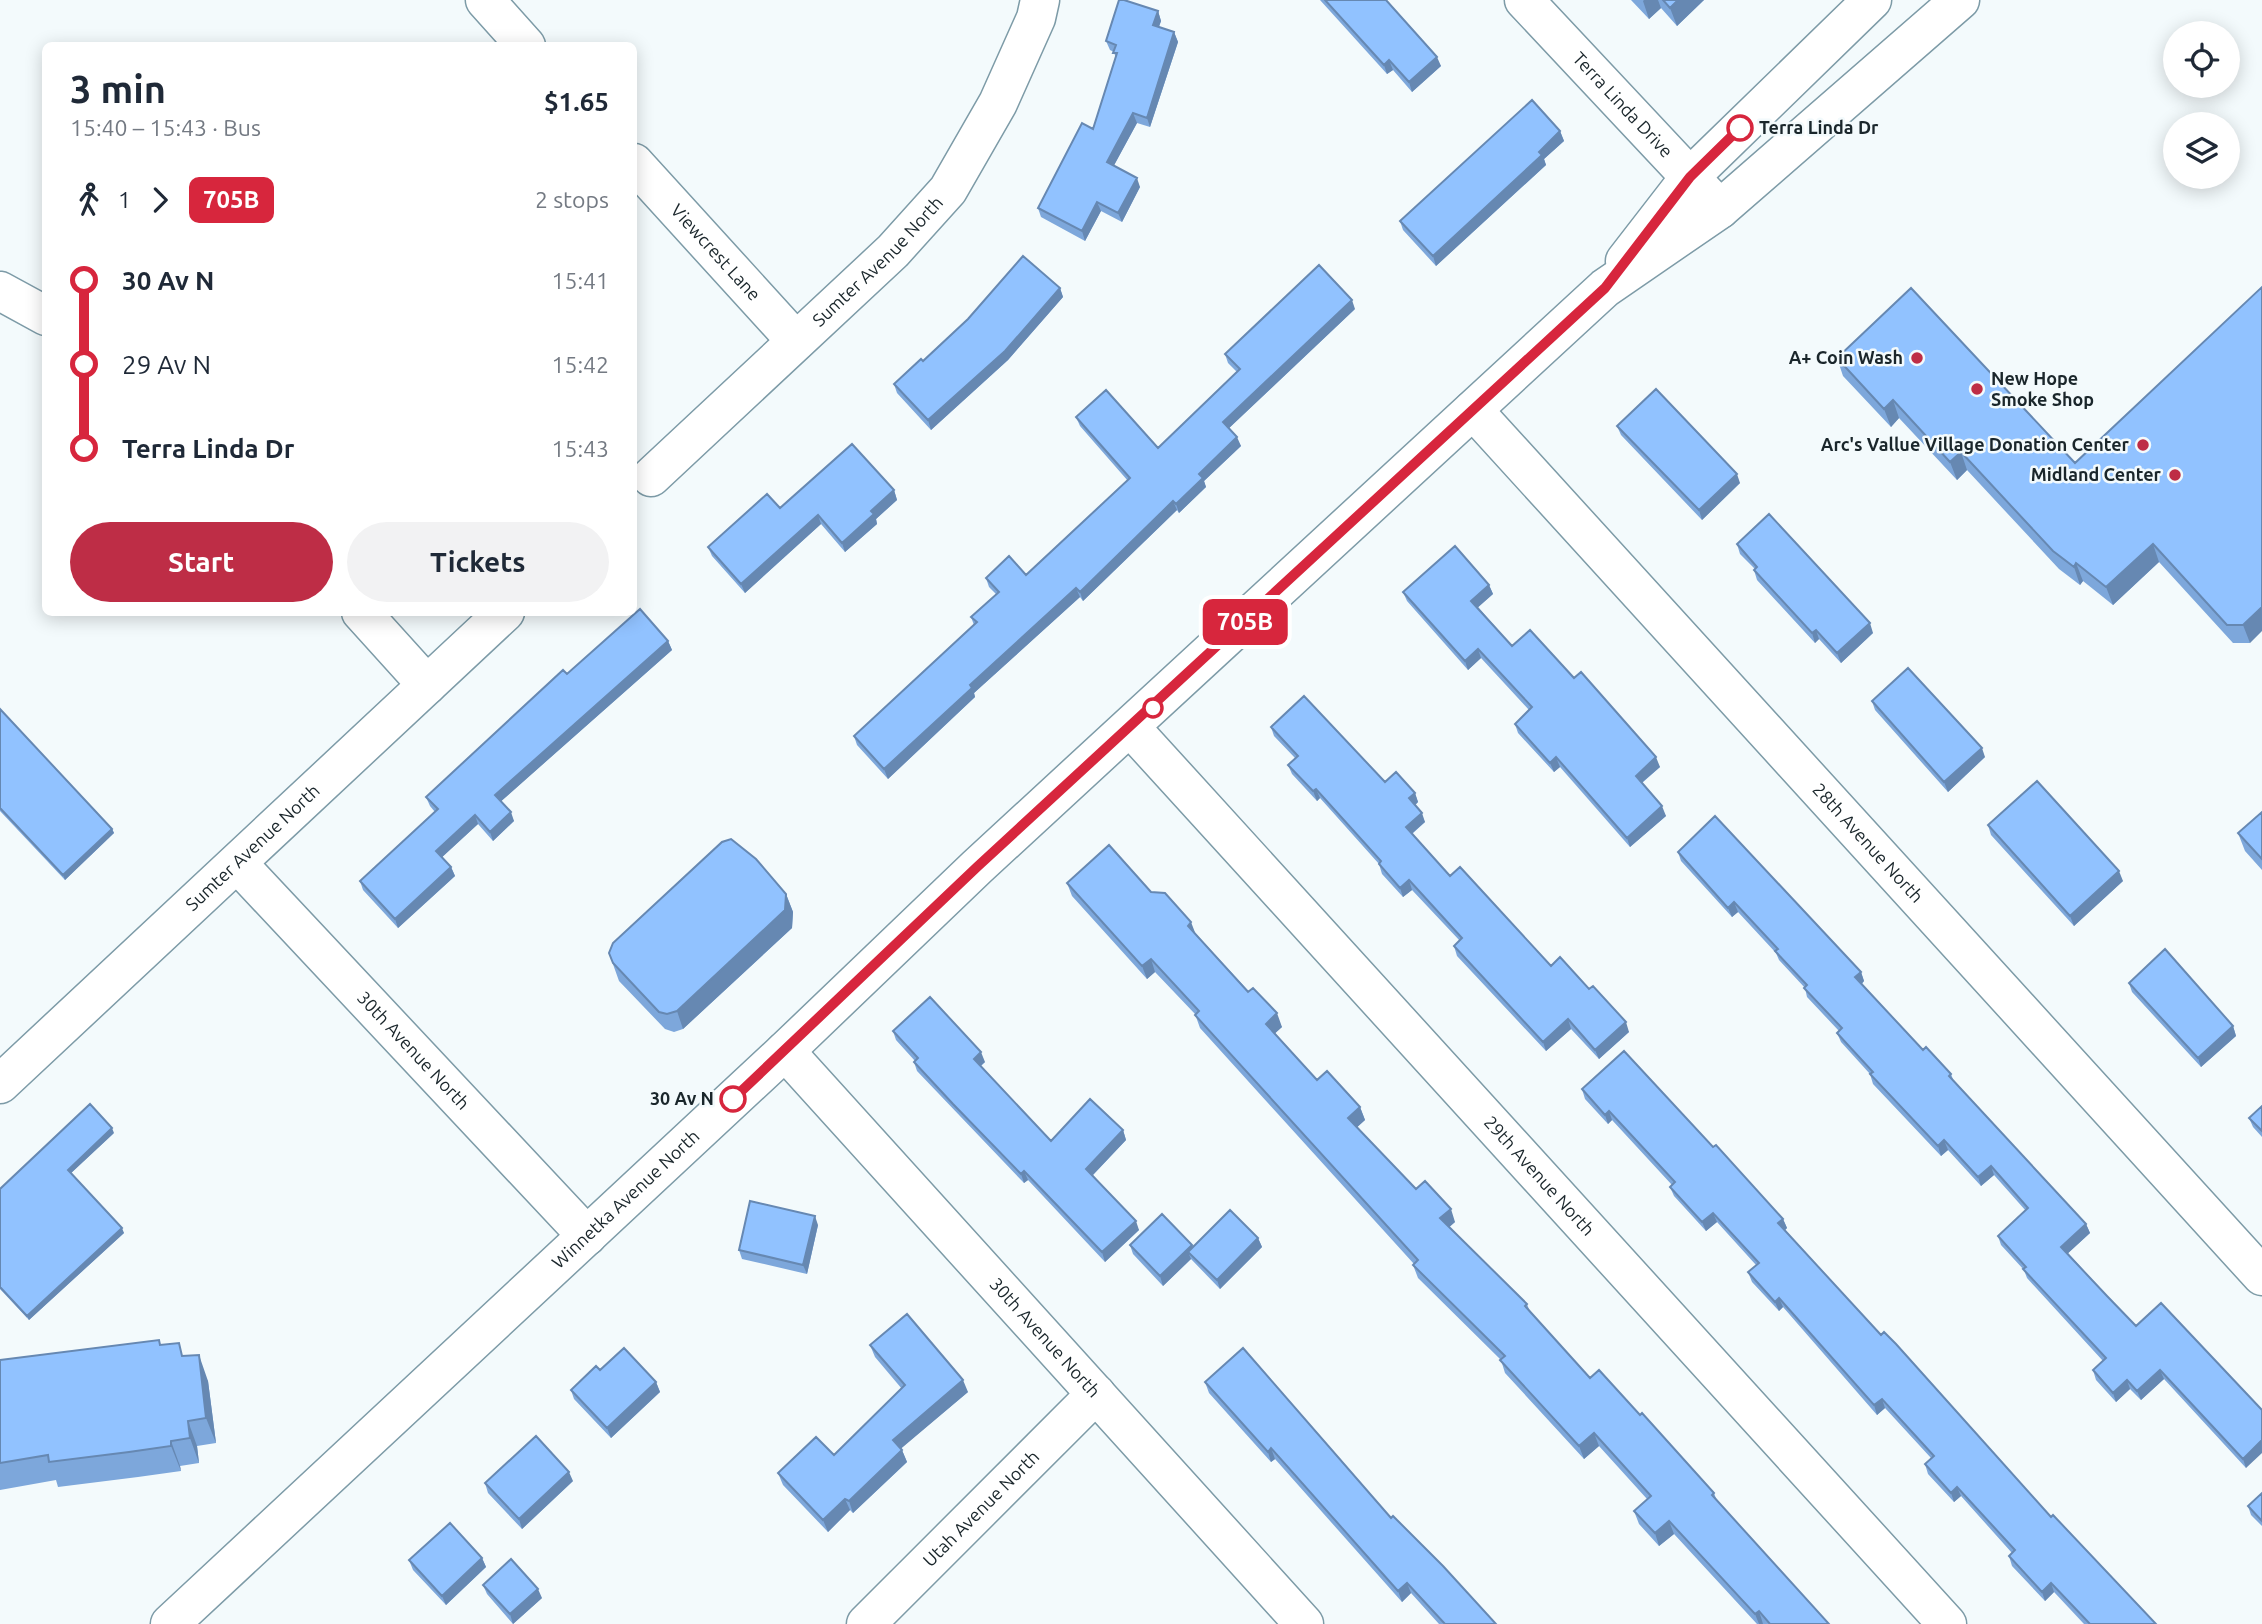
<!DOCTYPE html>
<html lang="en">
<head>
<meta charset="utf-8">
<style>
  :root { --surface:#fff; --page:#f2f2f3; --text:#1f2937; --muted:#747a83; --accent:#be2d46 }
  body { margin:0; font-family:Ubuntu,sans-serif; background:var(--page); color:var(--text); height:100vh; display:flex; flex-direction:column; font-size:26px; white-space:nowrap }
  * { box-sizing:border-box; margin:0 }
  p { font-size:23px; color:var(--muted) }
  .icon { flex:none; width:38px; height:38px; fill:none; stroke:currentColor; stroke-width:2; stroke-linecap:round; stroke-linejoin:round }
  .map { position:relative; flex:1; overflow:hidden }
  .panel { position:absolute; left:42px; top:42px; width:595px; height:574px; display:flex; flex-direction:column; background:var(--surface); border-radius:10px; box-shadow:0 4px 18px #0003 }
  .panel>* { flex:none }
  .badge { padding:0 14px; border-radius:10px; font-size:24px; line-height:46px }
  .tools { position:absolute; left:2163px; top:21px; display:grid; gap:14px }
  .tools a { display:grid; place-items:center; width:77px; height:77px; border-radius:50%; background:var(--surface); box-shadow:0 4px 18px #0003; font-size:35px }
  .map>.badge { position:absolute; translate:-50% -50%; box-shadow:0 0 0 4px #fff }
  .legs { display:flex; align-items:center; gap:10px; height:77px; padding:0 28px; font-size:23px }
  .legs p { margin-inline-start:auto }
  .headline { display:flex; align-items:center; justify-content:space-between; height:119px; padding:0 28px }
  h1 { font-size:38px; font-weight:700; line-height:52px }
  .button { display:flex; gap:14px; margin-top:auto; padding:14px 28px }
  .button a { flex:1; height:80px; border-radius:42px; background:var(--accent); color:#fff; font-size:28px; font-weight:700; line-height:80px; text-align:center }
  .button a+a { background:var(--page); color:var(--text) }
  ul { padding:0 28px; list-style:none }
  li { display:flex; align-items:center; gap:24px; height:84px; font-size:26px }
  li i { display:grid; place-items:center; width:10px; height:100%; margin:0 9px; background:currentColor }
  li i::after { content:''; width:18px; height:18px; margin:-9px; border:5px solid; border-radius:50%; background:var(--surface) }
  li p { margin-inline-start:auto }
  li:first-child i { background:linear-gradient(#0000 50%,currentColor 0) }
  li:last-child i { background:linear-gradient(currentColor 50%,#0000 0) }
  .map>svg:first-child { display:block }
</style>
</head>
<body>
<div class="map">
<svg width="2262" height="1624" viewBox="0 0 2262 1624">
  <rect width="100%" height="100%" fill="#f3fafc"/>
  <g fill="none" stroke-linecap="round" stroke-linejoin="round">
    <!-- minor casing -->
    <g stroke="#7d9ba7" stroke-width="41">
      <g id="minor">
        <path d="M485,0L526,46"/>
        <path id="s1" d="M1524,0L1720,209"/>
        <path id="s2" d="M634,163L796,341"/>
        <path d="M0,291L46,316"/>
        <path id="s3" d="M1473,410L2262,1276"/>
        <path id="s4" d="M651,477L893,251L948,190L998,103L1036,18L1040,0"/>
        <path d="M361,612L427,685"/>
        <path id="s5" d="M1131,728L1947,1624"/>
        <path id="s6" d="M238,864L587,1236"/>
        <path id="s7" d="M785,1051L1304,1624"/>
        <path id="s8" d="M0,1084L505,612"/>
        <path id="s9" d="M866,1624L1096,1394"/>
      </g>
    </g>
    <!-- major casing -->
    <g stroke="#7d9ba7" stroke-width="41">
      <g id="major">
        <path d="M1625,261L1690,177L1872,0"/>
        <path id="s10" d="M170,1624L785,1051L977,867L1605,288L1720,209L1960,0"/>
      </g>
    </g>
    <!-- minor -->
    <use href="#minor" stroke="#fff" stroke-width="38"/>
    <!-- major -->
    <use href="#major" stroke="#fff" stroke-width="38"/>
  </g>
  <!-- wall -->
  <path fill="#7da7db" d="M1320,0H1386L1441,66L1412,92L1393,70L1387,74Z
    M1631,0H1704L1677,26L1661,8L1649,19Z
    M1158,11L1161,21L1159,27L1174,32L1178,42L1150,127L1137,123L1114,165L1140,187L1122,222L1101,211L1085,241L1041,217L1038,208L1093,129L1116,59L1114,52L1110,50L1106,41Z
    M1560,131L1564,141L1544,159L1546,165L1436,266L1403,230L1400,221Z
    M2262,287L2250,643H2233L2159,562L2113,605L2083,581L2080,585L2059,569L1967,470L1957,480L1899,418L1891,427L1843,376L1837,358L2075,463Z
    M1060,288L1063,297L1008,360L931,430L897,393L894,384L923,361Z
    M1355,309L1229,428L1241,446L1204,481L1206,487L1179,513L1177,510L1083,601L1080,597L974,693L975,697L888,779L857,745L854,736L974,625L971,617L996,594L989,587L986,578L1026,575L1128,481L1080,426L1076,417L1158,448L1237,372L1228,363L1225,354Z
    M1617,426L1740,483L1702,520L1621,435Z
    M894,490L897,500L876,519L877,524L845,552L821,524L745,593L712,556L708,547L780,508Z
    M1737,544L1873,633L1841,663L1819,639L1815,643L1757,580L1754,570L1755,569L1740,554Z
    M1489,585L1493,594L1478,607L1512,646L1574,678L1660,767L1642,783L1666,816L1630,847L1560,767L1554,772L1518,733L1515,724L1529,710L1481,658L1468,670L1407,601L1403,592Z
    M668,641L672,650L501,801L514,821L493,841L478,824L442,857L451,867L455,876L398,928L363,890L360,881L435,812L430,806L426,797L567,674Z
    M1872,701L1985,757L1948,792L1875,710Z
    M0,709L112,829L114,833L65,880L0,811Z
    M1271,727L1385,782L1415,793L1418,802L1415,805L1425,822L1412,834L1450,876L1551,966L1589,989L1629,1032L1599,1059L1571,1029L1546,1051L1457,956L1454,946L1460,941L1412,890L1403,897L1382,874L1379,864L1320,798L1317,801L1292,774L1288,765L1295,758L1274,736Z
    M2262,812V870L2245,851L2238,833Z
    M1988,825L2123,881L2074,926L1991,835Z
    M1678,852L1861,972L1864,981L1862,984L1923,1050L1951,1074L1954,1082L2086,1224L2090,1233L2068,1253L2107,1296L2136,1326L2262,1410L2246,1468L2164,1379L2141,1400L2130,1389L2116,1402L2096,1380L2093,1370L2103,1361L2027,1278L2024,1270L2001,1245L1998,1236L2026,1211L1994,1175L1981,1186L1948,1150L1941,1156L1873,1084L1870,1074L1841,1042L1837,1033L1839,1031L1807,997L1805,988L1779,960L1776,953L1738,912L1732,917L1681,861Z
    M1067,883L1151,892L1196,934L1282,1027L1275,1033L1317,1080L1360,1107L1365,1120L1357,1127L1416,1189L1455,1222L1449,1227L1527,1304L1530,1312L1590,1378L1640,1415L1714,1493L1717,1501L1829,1624H1757L1674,1534L1659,1546L1639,1524L1634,1511L1647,1499L1599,1446L1584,1459L1505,1373L1501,1360L1418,1278L1413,1265L1414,1264L1200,1028L1195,1014L1155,972L1147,979L1072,896Z
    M786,894L793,912L792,928L683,1029L674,1032L665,1029L619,981L609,953Z
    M2129,983L2233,1026L2236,1036L2201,1067L2132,992Z
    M893,1031L985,1062L981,1066L1051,1141L1123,1130L1126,1140L1093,1175L1139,1230L1105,1262L1028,1180L1024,1183L917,1071L914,1062L915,1061L896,1040Z
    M1582,1089L1713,1147L1783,1219L1787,1228L1785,1230L1881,1335L2051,1517L2156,1624H2084L2054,1592L2045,1601L2012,1566L2009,1556L2012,1553L1961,1496L1954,1502L1928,1474L1925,1464L1931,1458L1885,1408L1877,1415L1783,1307L1779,1311L1752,1282L1748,1272L1756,1265L1717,1222L1706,1231L1674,1196L1670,1187L1672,1185L1612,1120L1608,1124L1585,1099Z
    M2262,1106V1137L2253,1127L2249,1118Z
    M114,1133L71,1173L124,1233L29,1320L0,1289V1189Z
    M818,1225L807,1274L742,1259L739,1250Z
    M1258,1238L1262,1247L1220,1289L1191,1259L1163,1286L1133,1254L1130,1245L1193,1247Z
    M161,1345L184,1356L208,1381L216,1443L197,1446L199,1463L180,1466L181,1471L138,1477L58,1487L56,1480L0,1490V1360Z
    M870,1345L968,1392L901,1448L907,1462L853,1513L850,1510L828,1532L783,1485L778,1473L834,1455L902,1389L875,1357Z
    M600,1370L656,1382L660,1392L611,1438L574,1399L571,1390Z
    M1205,1382L1391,1518L1496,1624H1439L1411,1593L1402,1602L1275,1459L1271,1462L1209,1393Z
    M573,1481L522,1529L488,1493L485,1483Z
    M2262,1493V1526L2251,1515L2248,1506Z
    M482,1558L486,1567L446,1605L413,1570L409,1560Z
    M483,1585L542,1598L513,1624L487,1594Z"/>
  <!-- shaded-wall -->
  <path fill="#6688b2" d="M1644,0H1658L1661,8L1649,19L1643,1Z
    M1678,0H1704L1677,26L1670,8Z
    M1158,11L1161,21L1156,34L1153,25Z
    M1174,32L1178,42L1150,127L1147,118Z
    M1437,57L1441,66L1412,92L1409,82Z
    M1389,60L1393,70L1387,74L1384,65Z
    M1133,113L1137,123L1111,171L1107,162Z
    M1560,131L1564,141L1544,159L1546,165L1436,266L1433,256Z
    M1137,178L1140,187L1122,222L1118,213Z
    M1097,202L1101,211L1085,241L1082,231Z
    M1060,288L1063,297L1008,360L931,430L928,420Z
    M1352,300L1355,309L1226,431L1223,422Z
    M1893,400L1899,418L1891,427L1884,409Z
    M1237,437L1241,446L1204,481L1206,487L1179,513L1176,504L1199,474Z
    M1961,452L1967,470L1957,480L1950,462Z
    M1737,474L1740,483L1702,520L1699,510Z
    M894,490L897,500L876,519L877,524L845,552L842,543L871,511Z
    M1173,501L1177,510L1083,601L1080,592Z
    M818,515L821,524L745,593L741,584Z
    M2153,544L2159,562L2113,605L2106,587Z
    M2076,563L2083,581L2080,585L2074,567Z
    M1489,585L1493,594L1475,610L1471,601Z
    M1076,588L1080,597L974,693L975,697L888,779L884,769L970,685Z
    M2262,607V631L2250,643L2243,625Z
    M1870,623L1873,633L1841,663L1837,653Z
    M1816,630L1819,639L1815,643L1812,633Z
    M668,641L672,650L498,804L495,795Z
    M1478,649L1481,658L1468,670L1465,661Z
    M1982,748L1985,757L1948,792L1944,782Z
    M1556,757L1560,767L1554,772L1550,763Z
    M1656,757L1660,767L1639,785L1636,776Z
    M1316,789L1320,798L1317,801L1313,791Z
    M1415,793L1418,802L1412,808L1409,798Z
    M1662,806L1666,816L1630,847L1627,838Z
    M511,812L514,821L493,841L490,832Z
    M1422,813L1425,822L1409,836L1406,827Z
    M475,815L478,824L439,860L436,851Z
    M112,829L114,833L65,880L63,875Z
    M451,867L455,876L398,928L395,919Z
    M2119,871L2123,881L2074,926L2070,916Z
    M1409,880L1412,890L1403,897L1400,888Z
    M786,894L793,912L792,928L683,1029L677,1011Z
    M1734,902L1738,912L1732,917L1728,908Z
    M1191,922L1196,935L1188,926Z
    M1151,959L1155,972L1147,979L1142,966Z
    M1861,972L1864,981L1859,986L1855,977Z
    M1277,1013L1282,1027L1271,1037L1266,1024Z
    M1568,1019L1571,1029L1546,1051L1543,1042Z
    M1626,1022L1629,1032L1599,1059L1595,1050Z
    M2233,1026L2236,1036L2201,1067L2198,1058Z
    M981,1052L985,1062L978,1068L974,1059Z
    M1360,1107L1365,1120L1353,1131L1348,1118Z
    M1609,1111L1612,1120L1608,1124L1605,1115Z
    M112,1128L114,1133L69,1175L68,1170Z
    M1123,1130L1126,1140L1090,1178L1086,1169Z
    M1944,1140L1948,1150L1941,1156L1938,1146Z
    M1991,1166L1994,1175L1981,1186L1978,1177Z
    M1024,1171L1028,1180L1024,1183L1021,1174Z
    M1451,1209L1455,1222L1445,1231L1440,1218Z
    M1713,1213L1717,1222L1706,1231L1702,1222Z
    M815,1216L818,1225L807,1274L803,1265Z
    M1783,1219L1787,1228L1782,1233L1778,1223Z
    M1136,1221L1139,1230L1105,1262L1102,1252Z
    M2086,1224L2090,1233L2065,1256L2061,1247Z
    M122,1228L124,1233L29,1320L27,1316Z
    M1258,1238L1262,1247L1220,1289L1217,1280Z
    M1192,1245L1196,1255L1188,1252L1191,1259L1163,1286L1160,1276Z
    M1779,1298L1783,1307L1779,1311L1775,1302Z
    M199,1355L208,1381L216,1443L206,1418Z
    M2160,1370L2164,1379L2141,1400L2137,1391Z
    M963,1380L968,1392L897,1452L893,1440Z
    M2127,1380L2130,1389L2116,1402L2113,1393Z
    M656,1382L660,1392L611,1438L607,1428Z
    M1882,1399L1885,1408L1877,1415L1874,1405Z
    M188,1421L197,1446L199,1463L190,1438Z
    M1594,1433L1599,1446L1584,1459L1579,1446Z
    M2262,1440V1453L2246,1468L2243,1459Z
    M171,1441L180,1466L181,1471L171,1446Z
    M1271,1448L1275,1459L1271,1462L1268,1452Z
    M902,1450L907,1462L853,1513L849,1501Z
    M569,1472L573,1481L522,1529L519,1519Z
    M1957,1487L1961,1496L1954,1502L1951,1493Z
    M845,1499L850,1510L828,1532L823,1520Z
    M1669,1521L1674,1534L1659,1546L1655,1533Z
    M482,1558L486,1567L446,1605L442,1596Z
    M1407,1583L1411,1593L1402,1602L1398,1591Z
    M2051,1583L2054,1592L2045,1601L2042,1592Z
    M538,1589L542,1598L513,1624L510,1614Z
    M1759,1611L1763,1624H1759L1755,1614Z"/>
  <!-- building -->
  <path fill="#91c2ff" stroke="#6688b2" stroke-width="2" d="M1119,0H1124L1158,11L1153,25L1174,32L1147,118L1133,113L1107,162L1137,178L1118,213L1097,202L1082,231L1038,208L1082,123L1093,129L1117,53H1113L1116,45L1106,41Z
    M1325,0H1386L1437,57L1409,82L1389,60L1384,65Z
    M1663,0H1678L1670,8Z
    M1532,100L1560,131L1539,152L1542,155L1433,256L1400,221Z
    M1023,256L1060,288L1005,351L928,420L894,384L921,359L923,361L968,319Z
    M1319,265L1352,300L1223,422L1237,437L1199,474L1203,478L1176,504L1173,501L1080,592L1076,588L970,685L972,688L884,769L854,736L977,622L971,617L999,592L986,578L1009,556L1026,575L1130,478L1076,417L1106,390L1158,448L1240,369L1225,354Z
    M2262,287V607L2243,625H2227L2153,544L2106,587L2076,563L2074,567L2053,551L1961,452L1950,462L1893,400L1884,409L1837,358L1911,288L2075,463Z
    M1656,389L1737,474L1699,510L1617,426Z
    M852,444L894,490L871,511L874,514L842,543L818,515L741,584L708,547L767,494L780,508Z
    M1769,514L1870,623L1837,653L1816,630L1812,633L1754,570L1757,567L1737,544Z
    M1455,546L1489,585L1471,601L1512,646L1530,630L1574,678L1581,672L1656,757L1636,776L1662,806L1627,838L1556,757L1550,763L1515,724L1532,707L1478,649L1465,661L1403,592Z
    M640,609L668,641L495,795L511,812L490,832L475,815L436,851L451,867L395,919L360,881L438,809L426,797L563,670L567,674Z
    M1908,668L1982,748L1944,782L1872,701Z
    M1304,696L1385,782L1396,772L1415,793L1409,798L1422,813L1406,827L1450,876L1460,867L1551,966L1560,957L1589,989L1593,986L1626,1022L1595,1050L1568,1019L1543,1042L1454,946L1462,938L1409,880L1400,888L1379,864L1381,861L1316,789L1313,791L1288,765L1298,756L1271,727Z
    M0,709L112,829L63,875L0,808Z
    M2037,781L2119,871L2070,916L1988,825Z
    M2262,812V859L2238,833Z
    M1715,816L1861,972L1855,977L1923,1050L1926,1047L1951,1074L1949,1076L2086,1224L2061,1247L2107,1296L2136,1326L2161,1303L2262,1410V1440L2243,1459L2160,1370L2137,1391L2127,1380L2113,1393L2093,1370L2106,1358L2023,1269L2026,1267L1998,1236L2028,1208L1991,1166L1978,1177L1944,1140L1938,1146L1870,1074L1873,1072L1837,1033L1842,1028L1804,988L1807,985L1775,951L1778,949L1734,902L1728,908L1678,852Z
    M731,839L756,859L786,894L785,910L677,1011L667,1014L659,1012L613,963L609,953L613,943L722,842Z
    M1109,845L1151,892L1165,893L1191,922L1188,926L1248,992L1253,988L1277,1013L1266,1024L1317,1080L1327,1071L1360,1107L1348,1118L1416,1189L1425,1181L1451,1209L1440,1218L1527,1304L1525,1306L1590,1378L1599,1370L1640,1415L1642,1413L1714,1493L1712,1495L1829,1624H1770L1759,1611L1755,1614L1669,1521L1655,1533L1634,1511L1651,1496L1594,1433L1579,1446L1500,1360L1505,1356L1413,1265L1418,1260L1195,1015L1199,1011L1151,959L1142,966L1067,883Z
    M2165,949L2233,1026L2198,1058L2129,983Z
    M930,997L981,1052L974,1059L1051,1141L1090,1099L1123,1130L1086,1169L1136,1221L1102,1252L1024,1171L1021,1174L953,1104L914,1062L918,1058L893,1031Z
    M1624,1051L1713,1147L1716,1145L1783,1219L1778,1223L1881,1335L1884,1332L1896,1344L2051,1517L2053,1515L2156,1624H2090L2051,1583L2042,1592L2009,1556L2015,1550L1957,1487L1951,1493L1925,1464L1934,1456L1882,1399L1874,1405L1779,1298L1775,1302L1748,1272L1759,1263L1713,1213L1702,1222L1670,1187L1675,1182L1609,1111L1605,1115L1582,1089Z
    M90,1104L112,1128L68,1170L122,1228L27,1316L0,1287V1189Z
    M2262,1106V1131L2249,1118Z
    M750,1201L815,1216L803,1265L739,1250Z
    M1230,1210L1258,1238L1217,1280L1188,1252Z
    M1162,1214L1192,1245L1160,1276L1130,1245Z
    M907,1314L963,1380L893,1440L902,1450L849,1501L845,1499L823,1520L778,1473L816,1437L834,1455L905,1385L870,1345Z
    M159,1340L160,1345L179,1343L182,1356L199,1355L206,1418L188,1421L190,1438L171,1441V1446L129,1452L49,1462L48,1455L0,1463V1360Z
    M624,1348L656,1382L607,1428L571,1390L596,1366L600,1370Z
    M1243,1348L1391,1518L1393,1516L1443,1566L1496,1624H1445L1407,1583L1398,1591L1271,1448L1268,1452L1205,1382Z
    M536,1436L569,1472L519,1519L485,1483Z
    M2262,1493V1521L2248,1506Z
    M450,1523L482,1558L442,1596L409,1560Z
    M511,1559L538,1589L510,1614L483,1585Z"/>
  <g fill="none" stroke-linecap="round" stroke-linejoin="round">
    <!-- line-1 casing -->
    <g stroke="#fff" stroke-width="16">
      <path id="line-1" d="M733,1099L977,867L1605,288L1690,177L1740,128"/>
    </g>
    <!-- line-1 -->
    <use href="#line-1" stroke="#d7263d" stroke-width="10"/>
  </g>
  <!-- markers -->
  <g fill="#fff" stroke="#d7263d" stroke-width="3.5">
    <circle cx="1740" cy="128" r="12"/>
    <circle cx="1153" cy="708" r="9"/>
    <circle cx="733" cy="1099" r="12"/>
  </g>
  <g fill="#be2d46" stroke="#f3fafc" stroke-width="2.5">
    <circle cx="1917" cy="358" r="7"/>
    <circle cx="1977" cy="389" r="7"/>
    <circle cx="2143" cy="445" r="7"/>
    <circle cx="2175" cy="475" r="7"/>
  </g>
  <g text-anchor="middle" stroke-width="5" stroke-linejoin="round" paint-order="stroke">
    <!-- street labels -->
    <g font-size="18" fill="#1a262b" stroke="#f3fafc">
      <text dy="6" stroke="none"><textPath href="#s1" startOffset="144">Terra Linda Drive</textPath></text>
      <text dy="6" stroke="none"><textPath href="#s2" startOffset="121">Viewcrest Lane</textPath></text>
      <text dy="6" stroke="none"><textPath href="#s4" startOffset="313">Sumter Avenue North</textPath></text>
      <text dy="6" stroke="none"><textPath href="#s3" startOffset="586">28th Avenue North</textPath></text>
      <text dy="6" stroke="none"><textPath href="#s8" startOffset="346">Sumter Avenue North</textPath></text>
      <text dy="6" stroke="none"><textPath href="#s6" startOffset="256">30th Avenue North</textPath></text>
      <text dy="6" stroke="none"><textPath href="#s5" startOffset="606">29th Avenue North</textPath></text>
      <text dy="6" stroke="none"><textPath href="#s10" startOffset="623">Winnetka Avenue North</textPath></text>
      <text dy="6" stroke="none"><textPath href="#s7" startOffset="387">30th Avenue North</textPath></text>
      <text dy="6" stroke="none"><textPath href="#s9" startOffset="163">Utah Avenue North</textPath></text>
    </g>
    <!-- stop labels -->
    <g font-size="18" font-weight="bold" fill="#1a262b" stroke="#f3fafc" text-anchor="start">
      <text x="1759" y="134">Terra Linda Dr</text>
      <text x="714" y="1105" text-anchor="end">30 Av N</text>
    </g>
    <!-- poi labels -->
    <g font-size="18" font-weight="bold" fill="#1a262b" stroke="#f3fafc" text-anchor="end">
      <text x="1903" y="364">A+ Coin Wash</text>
      <text x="1991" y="385" text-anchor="start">New Hope<tspan x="1991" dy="21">Smoke Shop</tspan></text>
      <text x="2129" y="451">Arc's Vallue Village Donation Center</text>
      <text x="2161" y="481">Midland Center</text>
    </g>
  </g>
</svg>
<div class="tools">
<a><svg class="icon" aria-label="locate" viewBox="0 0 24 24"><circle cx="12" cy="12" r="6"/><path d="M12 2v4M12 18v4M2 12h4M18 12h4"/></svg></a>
<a><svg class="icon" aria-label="layers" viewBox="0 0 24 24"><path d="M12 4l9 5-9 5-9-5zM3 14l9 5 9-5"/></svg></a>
</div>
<b class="badge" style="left:1245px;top:622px;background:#d7263d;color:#fff">705B</b>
<section class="panel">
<div class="headline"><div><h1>3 min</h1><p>15:40 – 15:43 · Bus</p></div><b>$1.65</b></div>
<div class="legs"><svg class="icon" aria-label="walk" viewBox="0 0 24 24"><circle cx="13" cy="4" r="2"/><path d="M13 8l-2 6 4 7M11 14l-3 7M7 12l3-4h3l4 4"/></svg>1<svg class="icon" aria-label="forward" viewBox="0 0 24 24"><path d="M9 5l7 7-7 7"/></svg><b class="badge" style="background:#d7263d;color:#fff">705B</b><p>2 stops</p></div>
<ul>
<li><i style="color:#d7263d"></i><b>30 Av N</b><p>15:41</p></li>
<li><i style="color:#d7263d"></i><span>29 Av N</span><p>15:42</p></li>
<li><i style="color:#d7263d"></i><b>Terra Linda Dr</b><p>15:43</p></li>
</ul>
<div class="button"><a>Start</a><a>Tickets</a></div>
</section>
</div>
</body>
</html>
